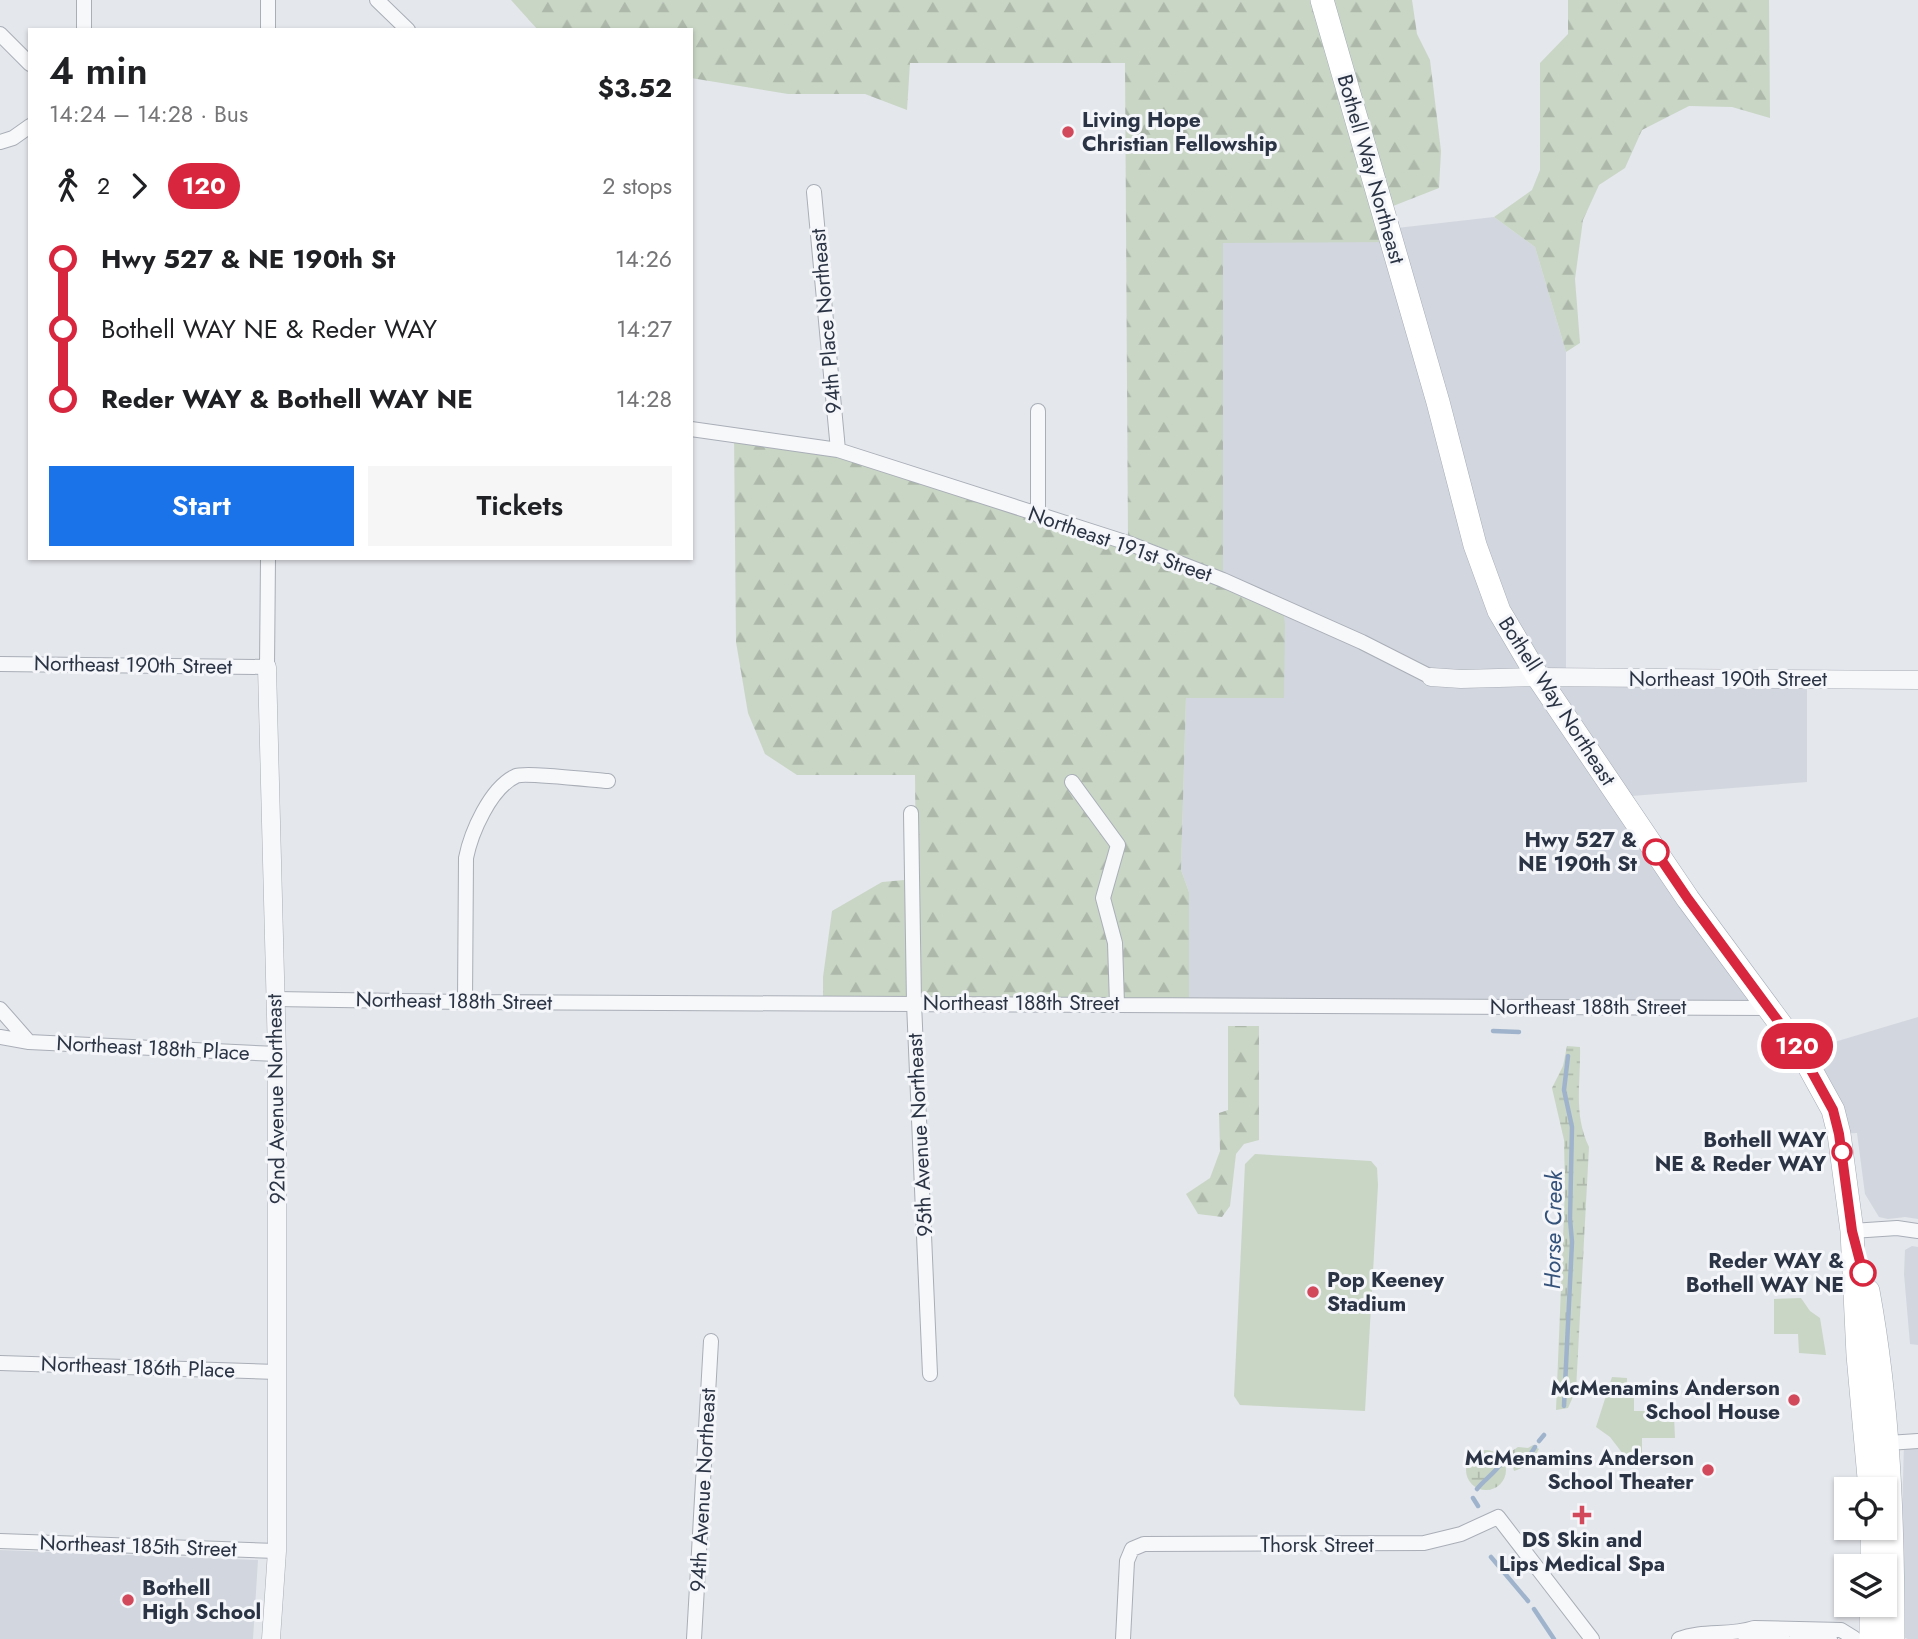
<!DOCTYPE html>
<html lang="en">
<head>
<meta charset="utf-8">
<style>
  :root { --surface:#fff; --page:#f6f6f6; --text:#202124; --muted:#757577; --accent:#1a73e8 }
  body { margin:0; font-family:Jost,sans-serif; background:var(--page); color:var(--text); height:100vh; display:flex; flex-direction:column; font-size:26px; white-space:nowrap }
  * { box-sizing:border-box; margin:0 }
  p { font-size:23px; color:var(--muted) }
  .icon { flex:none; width:38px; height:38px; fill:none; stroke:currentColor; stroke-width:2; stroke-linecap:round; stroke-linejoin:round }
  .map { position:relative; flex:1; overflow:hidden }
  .details { position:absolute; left:28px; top:28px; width:665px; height:532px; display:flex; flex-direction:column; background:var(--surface); border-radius:0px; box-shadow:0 2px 5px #0004 }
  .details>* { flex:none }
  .badge { padding:0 14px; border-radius:23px; font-size:24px; line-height:46px }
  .controls { position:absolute; left:1834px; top:1477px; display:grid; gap:14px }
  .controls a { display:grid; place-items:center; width:63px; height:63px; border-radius:0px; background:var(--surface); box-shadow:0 2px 5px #0004; font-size:35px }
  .map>.badge { position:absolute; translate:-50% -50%; box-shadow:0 0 0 4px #fff }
  .legs { display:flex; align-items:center; gap:10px; height:77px; padding:0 21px; font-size:23px }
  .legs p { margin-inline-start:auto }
  .overview { display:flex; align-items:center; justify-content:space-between; height:119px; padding:0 21px }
  h1 { font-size:38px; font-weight:600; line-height:52px }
  .button { display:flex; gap:14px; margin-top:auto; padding:14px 21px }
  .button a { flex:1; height:80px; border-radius:0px; background:var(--accent); color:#fff; font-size:28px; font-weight:600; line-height:80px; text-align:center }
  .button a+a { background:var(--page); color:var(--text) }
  ul { padding:0 21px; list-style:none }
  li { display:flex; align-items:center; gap:24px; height:70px; font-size:26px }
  li i { display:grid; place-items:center; width:10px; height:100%; margin:0 9px; background:currentColor }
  li i::after { content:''; width:18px; height:18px; margin:-9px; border:5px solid; border-radius:50%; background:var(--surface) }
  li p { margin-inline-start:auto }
  li:first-child i { background:linear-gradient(#0000 50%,currentColor 0) }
  li:last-child i { background:linear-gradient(currentColor 50%,#0000 0) }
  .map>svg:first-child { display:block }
</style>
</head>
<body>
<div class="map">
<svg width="1918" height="1639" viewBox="0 0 1918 1639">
  <defs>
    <pattern id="forest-firs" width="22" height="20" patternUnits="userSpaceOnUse" patternTransform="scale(1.75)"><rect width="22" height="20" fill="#c9d6c5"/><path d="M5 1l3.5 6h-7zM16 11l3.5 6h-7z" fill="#adb8ab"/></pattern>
    <pattern id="wetland-marsh" width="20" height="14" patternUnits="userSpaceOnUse" patternTransform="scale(1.75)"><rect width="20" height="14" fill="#c9d6c5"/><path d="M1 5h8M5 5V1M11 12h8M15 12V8" fill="none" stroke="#adb8ab"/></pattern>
  </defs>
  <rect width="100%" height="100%" fill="#e4e7ec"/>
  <!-- built -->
  <path fill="#d2d6de" d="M1494,217L1535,247L1566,352V682L1807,679V782L1619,797L1768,1008L1189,1004V892L1181,870L1186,698H1283L1223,580V242H1391L1388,229Z
    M1918,1017V1219L1905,1217L1888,1219L1879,1217L1865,1194L1857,1133L1839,1134L1801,1052Z
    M1912,1246L1918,1247V1345L1910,1344L1904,1274L1905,1250Z
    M1918,1441V1639H1908L1899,1636L1904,1443Z
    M0,1550L258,1560L253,1639H0Z"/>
  <!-- forest -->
  <path fill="url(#forest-firs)" d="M511,0H1412L1417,34L1430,60L1441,151L1439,188L1383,210L1392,242L1223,243V580L1283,607L1285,625L1284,698H1186L1181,870L1189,892V1004L823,1003V977L832,911L882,882L916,879L915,775H797L765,754L748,713L736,642L734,435L838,450L1128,543L1125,63H910L907,110L865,94H788L691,78V30H538Z
    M1568,0H1769L1770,118L1732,107L1689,106L1642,130L1625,168L1599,185L1583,220L1575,279L1580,343L1566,352L1535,247L1494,217L1532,190L1540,170V63L1568,34Z
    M1228,1026H1259V1140L1244,1144L1236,1154L1230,1206L1222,1217L1198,1214L1186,1194L1210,1178L1220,1151L1219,1113L1228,1110Z"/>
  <!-- wetland -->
  <path fill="url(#wetland-marsh)" d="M1567,1046L1580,1047C1581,1082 1573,1114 1589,1147L1576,1390L1568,1408L1556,1410L1565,1190L1564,1140L1552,1088L1563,1066Z
    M1533,1445L1539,1449C1532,1461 1527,1467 1514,1471L1509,1453L1518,1447L1528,1448Z
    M1466 1470a20 20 0 1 1 40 0a20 20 0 1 1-40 0Z"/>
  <!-- garden -->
  <path fill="#c9d6c5" d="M1255,1154L1371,1161L1377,1168L1378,1185L1365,1411L1240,1405L1234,1396L1245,1164Z
    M1801,1298L1810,1311L1820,1318L1826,1355L1799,1353L1798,1334H1774V1299Z
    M1612,1377L1627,1378V1397H1634V1411H1658L1659,1416H1674L1675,1438H1642V1467H1633L1610,1437L1596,1427Z"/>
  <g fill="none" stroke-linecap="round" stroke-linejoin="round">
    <!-- stream -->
    <path stroke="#9fb4cc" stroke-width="4.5" d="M1493,1031L1519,1032
      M1564,1406L1572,1242L1570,1219L1572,1127L1564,1090L1568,1056
      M1539,1441L1544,1435
      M1513,1464L1525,1463L1535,1447
      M1477,1489C1485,1479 1495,1473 1502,1462
      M1473,1498L1478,1506
      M1491,1557L1528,1601
      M1534,1609L1554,1639"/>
    <!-- minor casing -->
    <g stroke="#a9aeb7" stroke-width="16">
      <path id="minor" d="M84,0V30
        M377,0L408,30
        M268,30V0
        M0,34L30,64
        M0,142L13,138L30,126
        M814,192L838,450
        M1038,411V515
        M691,429L838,450L1128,543L1223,580L1362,642L1431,677
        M0,664L267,667L268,558
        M1072,782L1118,845L1103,898L1115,943L1117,1004
        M911,813L914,1003L930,1374
        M275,999L465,1002L1768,1008
        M465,1002L466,858C471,833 490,788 516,776C524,772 593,780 608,781
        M0,1009L29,1042
        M0,1037L29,1042L277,1054
        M1852,1231L1897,1228L1918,1231
        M0,1363L277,1372
        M1888,1443L1918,1441
        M0,1541L277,1551
        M1741,1632L1753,1638L1783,1639
        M694,1639L711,1341
        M1123,1639L1127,1561L1132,1549L1144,1544L1424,1543L1461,1534L1498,1517L1592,1639
        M1679,1639C1703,1630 1730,1636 1754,1628L1841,1630L1854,1638
        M1796,1639H1830"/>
    </g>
    <!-- tertiary casing -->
    <g stroke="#a9aeb7" stroke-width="19">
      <path id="tertiary" d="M267,667L277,1054V1551L271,1639
        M1431,677L1461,679L1538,677L1918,680"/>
    </g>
    <!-- primary casing -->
    <g stroke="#a3abb8" stroke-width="24">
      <path id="primary" d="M1322,0L1438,402L1475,545L1499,611L1538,677L1688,899L1801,1052L1833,1110L1839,1134L1852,1231L1858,1355L1870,1489
        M1868,1291C1889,1406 1893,1522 1893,1639
        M1872,1566V1528
        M1871,1639V1605"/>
    </g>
    <!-- minor -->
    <use href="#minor" stroke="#f7f8fa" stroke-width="14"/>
    <!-- tertiary -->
    <use href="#tertiary" stroke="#f7f8fa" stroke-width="18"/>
    <!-- primary -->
    <use href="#primary" stroke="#fff" stroke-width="23"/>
  </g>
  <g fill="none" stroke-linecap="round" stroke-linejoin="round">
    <!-- line-1 casing -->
    <g stroke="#fff" stroke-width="16">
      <path id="line-1" d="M1656,852L1688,899L1801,1052L1833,1110L1839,1134L1852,1231L1863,1273"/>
    </g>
    <!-- line-1 -->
    <use href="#line-1" stroke="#d7263d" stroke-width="10"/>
  </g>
  <!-- markers -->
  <g fill="#d1495b" stroke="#f4f6f9" stroke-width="2.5">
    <circle cx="1068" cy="132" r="7"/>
    <circle cx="1313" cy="1292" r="7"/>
    <circle cx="1794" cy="1400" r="7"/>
    <circle cx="1708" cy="1470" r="7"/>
    <path d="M1578.5 1504.5h7v7h7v7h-7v7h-7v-7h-7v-7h7z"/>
    <circle cx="128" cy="1600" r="7"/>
  </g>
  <g fill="#fff" stroke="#d7263d" stroke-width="3.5">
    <circle cx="1656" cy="852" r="12"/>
    <circle cx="1842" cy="1152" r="9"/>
    <circle cx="1863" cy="1273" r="12"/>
  </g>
  <g text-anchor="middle" stroke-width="6" stroke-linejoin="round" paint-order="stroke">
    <!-- poi labels -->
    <g font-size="21" font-weight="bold" fill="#2b3445" stroke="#f4f6f9" text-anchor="start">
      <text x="1082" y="127">Living Hope<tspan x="1082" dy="24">Christian Fellowship</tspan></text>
      <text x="1327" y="1287">Pop Keeney<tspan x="1327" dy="24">Stadium</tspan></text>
      <text x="1780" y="1395" text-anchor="end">McMenamins Anderson<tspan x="1780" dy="24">School House</tspan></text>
      <text x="1694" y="1465" text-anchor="end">McMenamins Anderson<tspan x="1694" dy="24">School Theater</tspan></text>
      <text x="1582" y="1547" text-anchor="middle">DS Skin and<tspan x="1582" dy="24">Lips Medical Spa</tspan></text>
      <text x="142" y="1595">Bothell<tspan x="142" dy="24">High School</tspan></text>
    </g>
    <!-- street labels -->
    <g font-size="21" fill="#2b3445" stroke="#f4f6f9">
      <text transform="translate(1371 169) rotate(74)" y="7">Bothell Way Northeast</text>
      <text transform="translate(826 321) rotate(-95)" y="7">94th Place Northeast</text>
      <text transform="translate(1120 544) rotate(19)" y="7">Northeast 191st Street</text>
      <text transform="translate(133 665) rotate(1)" y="7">Northeast 190th Street</text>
      <text x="1728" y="686">Northeast 190th Street</text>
      <text transform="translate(1557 701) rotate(57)" y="7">Bothell Way Northeast</text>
      <text transform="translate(454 1001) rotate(1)" y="7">Northeast 188th Street</text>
      <text x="1021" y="1010">Northeast 188th Street</text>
      <text x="1588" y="1014">Northeast 188th Street</text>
      <text transform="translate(153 1048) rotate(3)" y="7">Northeast 188th Place</text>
      <text transform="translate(276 1099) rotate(-91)" y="7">92nd Avenue Northeast</text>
      <text transform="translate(920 1135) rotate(-93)" y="7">95th Avenue Northeast</text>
      <text transform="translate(138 1367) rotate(2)" y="7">Northeast 186th Place</text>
      <text transform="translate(703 1490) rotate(-87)" y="7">94th Avenue Northeast</text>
      <text x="1317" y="1552">Thorsk Street</text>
      <text transform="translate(138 1546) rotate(2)" y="7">Northeast 185th Street</text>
    </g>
    <!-- stop labels -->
    <g font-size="21" font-weight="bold" fill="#2b3445" stroke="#f4f6f9" text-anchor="end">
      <text x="1637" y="847">Hwy 527 &amp;<tspan x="1637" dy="24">NE 190th St</tspan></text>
      <text x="1826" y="1147">Bothell WAY<tspan x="1826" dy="24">NE &amp; Reder WAY</tspan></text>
      <text x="1844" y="1268">Reder WAY &amp;<tspan x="1844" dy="24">Bothell WAY NE</tspan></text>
    </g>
    <!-- water labels -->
    <g font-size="23" font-style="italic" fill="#34527a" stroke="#f4f6f9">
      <text transform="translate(1553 1230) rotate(-89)" y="8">Horse Creek</text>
    </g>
  </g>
</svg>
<div class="controls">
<a><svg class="icon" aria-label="locate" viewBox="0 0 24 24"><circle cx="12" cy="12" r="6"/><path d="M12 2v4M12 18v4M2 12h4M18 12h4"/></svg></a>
<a><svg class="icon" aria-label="layers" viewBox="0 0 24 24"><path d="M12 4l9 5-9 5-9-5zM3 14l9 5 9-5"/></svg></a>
</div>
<b class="badge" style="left:1797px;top:1046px;background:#d7263d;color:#fff">120</b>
<section class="details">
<div class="overview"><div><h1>4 min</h1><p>14:24 – 14:28 · Bus</p></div><b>$3.52</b></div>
<div class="legs"><svg class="icon" aria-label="walk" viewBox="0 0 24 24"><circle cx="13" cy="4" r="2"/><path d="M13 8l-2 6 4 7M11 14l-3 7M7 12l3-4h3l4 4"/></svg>2<svg class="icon" aria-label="forward" viewBox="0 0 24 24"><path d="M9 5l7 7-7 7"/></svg><b class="badge" style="background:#d7263d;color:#fff">120</b><p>2 stops</p></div>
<ul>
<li><i style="color:#d7263d"></i><b>Hwy 527 &amp; NE 190th St</b><p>14:26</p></li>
<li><i style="color:#d7263d"></i><span>Bothell WAY NE &amp; Reder WAY</span><p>14:27</p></li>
<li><i style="color:#d7263d"></i><b>Reder WAY &amp; Bothell WAY NE</b><p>14:28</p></li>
</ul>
<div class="button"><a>Start</a><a>Tickets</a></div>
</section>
</div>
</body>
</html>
